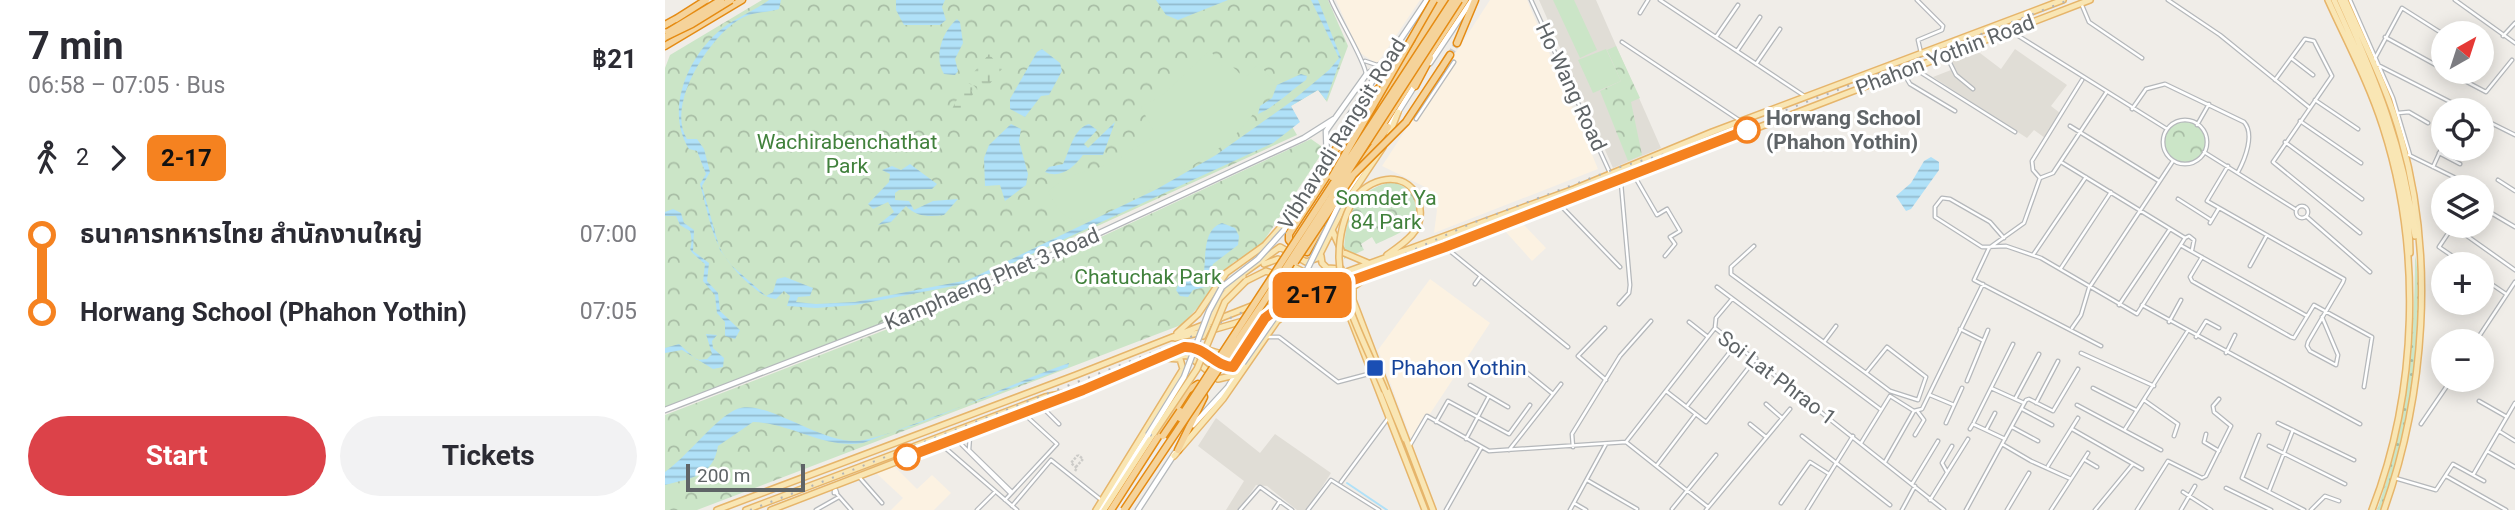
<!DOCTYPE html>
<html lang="en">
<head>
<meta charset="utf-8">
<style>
  :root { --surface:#fff; --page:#f2f2f3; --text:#2b2b33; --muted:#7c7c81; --accent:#dc4249 }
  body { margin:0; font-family:Roboto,"Noto Sans Thai",sans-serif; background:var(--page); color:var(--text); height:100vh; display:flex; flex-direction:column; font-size:26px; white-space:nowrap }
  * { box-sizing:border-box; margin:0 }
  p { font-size:23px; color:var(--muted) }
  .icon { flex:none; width:38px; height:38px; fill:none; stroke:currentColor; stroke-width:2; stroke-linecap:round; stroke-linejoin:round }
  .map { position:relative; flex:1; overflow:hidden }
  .sheet { display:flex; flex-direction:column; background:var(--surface); width:665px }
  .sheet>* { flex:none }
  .badge { padding:0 14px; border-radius:10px; font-size:24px; line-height:46px }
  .needle { width:46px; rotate:39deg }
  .fabs { position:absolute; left:1766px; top:21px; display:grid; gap:14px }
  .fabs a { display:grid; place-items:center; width:63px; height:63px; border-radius:50%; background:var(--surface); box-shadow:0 4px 18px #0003; font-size:35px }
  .scale { position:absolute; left:21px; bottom:18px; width:119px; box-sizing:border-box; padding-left:7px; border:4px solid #5f6467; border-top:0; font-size:19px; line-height:24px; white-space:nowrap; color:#5f6467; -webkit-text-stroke:5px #fff; paint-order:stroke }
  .map>.badge { position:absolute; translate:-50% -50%; box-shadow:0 0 0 4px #fff }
  .legs { display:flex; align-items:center; gap:10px; height:77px; padding:0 28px; font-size:23px }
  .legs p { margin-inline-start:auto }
  .headline { display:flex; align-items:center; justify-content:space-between; height:119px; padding:0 28px }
  h1 { font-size:38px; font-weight:700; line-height:52px }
  .primary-button { display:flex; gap:14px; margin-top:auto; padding:14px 28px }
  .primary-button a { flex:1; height:80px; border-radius:42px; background:var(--accent); color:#fff; font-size:28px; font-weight:700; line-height:80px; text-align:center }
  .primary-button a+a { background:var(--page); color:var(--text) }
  ul { padding:0 28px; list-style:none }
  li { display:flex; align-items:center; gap:24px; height:77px; font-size:26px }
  li i { display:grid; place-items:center; width:10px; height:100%; margin:0 9px; background:currentColor }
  li i::after { content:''; width:18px; height:18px; margin:-9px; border:5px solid; border-radius:50%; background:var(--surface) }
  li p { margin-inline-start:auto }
  li:first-child i { background:linear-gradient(#0000 50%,currentColor 0) }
  li:last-child i { background:linear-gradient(currentColor 50%,#0000 0) }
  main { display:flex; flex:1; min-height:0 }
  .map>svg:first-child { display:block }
</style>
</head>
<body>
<main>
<section class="sheet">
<div class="headline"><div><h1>7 min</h1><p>06:58 – 07:05 · Bus</p></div><b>฿21</b></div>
<div class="legs"><svg class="icon" aria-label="walk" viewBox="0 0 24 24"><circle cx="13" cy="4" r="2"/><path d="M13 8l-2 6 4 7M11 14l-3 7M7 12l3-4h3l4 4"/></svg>2<svg class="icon" aria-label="forward" viewBox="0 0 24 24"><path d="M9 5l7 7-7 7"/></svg><b class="badge" style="background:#f58220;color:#111">2-17</b></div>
<ul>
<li><i style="color:#f58220"></i><b>ธนาคารทหารไทย สำนักงานใหญ่</b><p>07:00</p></li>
<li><i style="color:#f58220"></i><b>Horwang School (Phahon Yothin)</b><p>07:05</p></li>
</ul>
<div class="primary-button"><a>Start</a><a>Tickets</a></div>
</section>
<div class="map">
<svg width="1850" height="510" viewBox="0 0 1850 510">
  <defs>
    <pattern id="grass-dots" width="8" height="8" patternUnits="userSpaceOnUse" patternTransform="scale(1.75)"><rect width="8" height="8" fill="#cbe5c7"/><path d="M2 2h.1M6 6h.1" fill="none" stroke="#a8bda5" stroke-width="1.8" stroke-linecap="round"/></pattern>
    <pattern id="forest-crowns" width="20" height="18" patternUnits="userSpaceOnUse" patternTransform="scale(1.75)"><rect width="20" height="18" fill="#cbe5c7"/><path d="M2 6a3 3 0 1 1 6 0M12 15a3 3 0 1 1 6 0" fill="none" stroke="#a8bda5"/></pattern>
    <pattern id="wetland-marsh" width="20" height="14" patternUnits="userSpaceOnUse" patternTransform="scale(1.75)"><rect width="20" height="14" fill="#cbe5c7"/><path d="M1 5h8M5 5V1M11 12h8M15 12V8" fill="none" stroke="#a8bda5"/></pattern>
    <pattern id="water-rules" width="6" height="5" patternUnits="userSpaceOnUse" patternTransform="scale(1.75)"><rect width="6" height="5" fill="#b0e1f8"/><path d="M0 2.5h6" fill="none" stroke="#92bacd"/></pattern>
  </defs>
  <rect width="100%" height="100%" fill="#f0ede8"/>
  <!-- commercial -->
  <path fill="#fcf2e2" d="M671,0H755L712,64L694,52Z
    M825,0H862L933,169L769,233L772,210L760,187L717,166Z
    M858,224L881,248L867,261L840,231Z
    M765,279L825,323L747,441L713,350Z
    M228,465L252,489L267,475L286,493L269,510H226L238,498L210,472Z"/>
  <!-- education -->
  <path fill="#e0ddd6" d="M874,0H931L996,148L948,168Z
    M1350,49L1402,85L1386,106L1395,113L1380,138L1369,130L1362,138L1268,77L1286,70L1282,60L1311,50L1336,69Z
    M551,418L595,453L610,434L666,473L642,510H632L602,486L591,485L574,510H561L579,481L533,446Z"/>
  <!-- grass -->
  <path fill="url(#grass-dots)" d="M1750,255C1764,324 1739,444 1717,510H1712C1741,429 1750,341 1750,255Z"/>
  <!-- forest -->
  <path fill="url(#forest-crowns)" d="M97,0H663L683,46L662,102L653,90L626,106L632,118L625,123L632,135L301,286L284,297L0,409V68L5,55Z
    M951,46L975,98L966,102L977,155L963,161L935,91L956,81L942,50Z
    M1499 142a21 21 0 1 1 42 0a21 21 0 1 1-42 0Z
    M646,139L656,146L657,153L594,248L569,262L557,273L547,293L516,325L32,510H0V415L316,293Z
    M727,182C750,187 761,210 742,228C733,235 721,239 711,244L707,237L696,244L699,250L679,259C679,222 686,190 727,182Z"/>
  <!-- wetland -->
  <path fill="url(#wetland-marsh)" d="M324,54L337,69L323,86L318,87L317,82L314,87L308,85L312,89L310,93L306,90L308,94L305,100L300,99L304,103L302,112L293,109V115L286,111L301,82L307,85L302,81L304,78Z"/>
  <!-- pitch -->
  <path fill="#cbe5c7" d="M888,0H909L932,50L915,58Z
    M941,49L956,81L928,93L913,60Z
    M545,50L557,66L563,62L579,78L594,64L610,83C597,101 584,122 567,138C549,156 434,222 412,220C396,218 390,204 383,192C404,170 421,175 447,162C461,155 473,146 486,138L484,134L488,130L476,107L499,94Z"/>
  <!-- water -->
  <path fill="url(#water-rules)" d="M104,0H116L114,9C102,13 90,11 77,18C46,34 0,104 22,139H32L39,149L45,172L37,186L55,250L67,266L101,296L108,292L112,279L120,277L148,288L145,296L133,297L131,302L151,304L190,302L303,280L492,189L551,155L627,101L664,70L674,58L646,0H653L676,58L661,100L653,90L626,106L635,122L608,143L304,283L190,305L151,308L122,306L125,296L119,291L111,299C98,297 93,291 83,283C48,251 47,228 35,184L41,174L32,151L24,149C0,111 22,59 53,32C69,18 88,12 104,0Z
    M231,0H280L277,7L281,20L275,25H239L231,10Z
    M491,0H563L513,20L501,15Z
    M292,19L295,22L298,43L290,59L293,71L290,75L279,74C269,58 276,33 292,19Z
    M377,49L395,63L397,71L384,95L376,96L360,117L345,109V99L372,52Z
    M636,74L642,76L641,80C624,92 611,106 593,114L595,106L607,98L612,85Z
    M450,122L438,155H418C408,168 396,179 380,172L384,167L398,164C405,150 408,129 424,124L432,130L419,144L423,148Z
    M346,124L356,129L354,141L363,174L361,185L340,201L335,185L320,186L319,158L324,145Z
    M1266,157L1274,162V170L1246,209L1241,211L1231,196L1246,183L1259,161Z
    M245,164L272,184L267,189L234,190L230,193V200L244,201L249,210L268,201L293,199L279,215C265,217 251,217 241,206L226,222L213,225L229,212L223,202L208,209L203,204L224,182L225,174L217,170L227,166L236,170Z
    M8,209L16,213L19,223L29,230L28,251L44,263L42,281L53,293L55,311L75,330L70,339L60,336V322L52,313L50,295L38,281L40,264C15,243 31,255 25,231L15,225L11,216H0V212Z
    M557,223L570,228L574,236L573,245L548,264L540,287L528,290L523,297L515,296L511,290L515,281L531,278L539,272C541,256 538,229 557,223Z
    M41,334L52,335L47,341L48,348L59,358L58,367L48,369L17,350L0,353V348L14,344L32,360L42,359L47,354Z
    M404,363L403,367L198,443C158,449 127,423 88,422L53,446C48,476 27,478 0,485V472C23,456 50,418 72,409C101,397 161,449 199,440C265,425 338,386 404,363Z"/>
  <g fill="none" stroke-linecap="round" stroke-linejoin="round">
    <!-- stream -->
    <path stroke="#b0e1f8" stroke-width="2" d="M682,483L722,510"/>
    <!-- street-tunnel -->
    <path stroke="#cccbc8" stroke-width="2.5" stroke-dasharray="2.5 1.5" stroke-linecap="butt" d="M411,467L418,459L413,455
      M410,471L412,468L406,463L413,455"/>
    <!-- highway-tunnel -->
    <path stroke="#cccbc8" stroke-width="6" stroke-dasharray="6 3" stroke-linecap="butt" d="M785,55L792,43"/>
    <!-- street casing -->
    <g stroke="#b5b8bb" stroke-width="5">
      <path id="street" d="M666,0C672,15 702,65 701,75
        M866,0L945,173
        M995,0L1141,97
        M1252,0L1278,26L1277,30L1253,40L1256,53
        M1503,0L1555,35L1645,108
        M1685,0L1728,98L1745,155
        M1790,0L1850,43
        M1416,3L1424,22L1477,58
        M975,13L983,0
        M1347,32L1502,129
        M1838,36L1850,23
        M1051,37L1073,5
        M1720,37L1778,69
        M957,42L1074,120
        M1072,51L1095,17
        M1282,57L1291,75L1308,89
        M1626,58L1648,75
        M1709,60L1737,8L1778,34
        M700,61L712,65L719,62
        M1091,64L1115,29
        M1711,64L1801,110
        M1250,69L1350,132
        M1783,72L1821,92L1847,60
        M1239,74L1245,84L1290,111
        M1610,80L1640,39L1649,41L1667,76L1608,162L1695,233
        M1650,100L1693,129
        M1467,109L1481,89L1500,84L1579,122C1590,134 1580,159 1573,172
        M1733,113L1744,112L1763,123
        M1816,118L1850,135
        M751,119L789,62
        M1498 142a22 22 0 1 1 44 0a22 22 0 1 1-44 0Z
        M1635,121L1696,163
        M1532,125L1544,104
        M1405,126L1494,181
        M1620,142L1697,199
        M1539,152L1630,209
        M1774,153L1795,164
        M1744,155L1809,187
        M1563,166L1542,201L1679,279L1678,282L1643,342L1642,346L1645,351L1671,365L1673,355L1657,317
        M1768,167L1778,145
        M970,177L992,215L1002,209L1015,231L1005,237L1010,244L1000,256
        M1375,178L1359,223L1324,248L1309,280L1436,346
        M1375,178L1368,170L1367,161L1417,80
        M1375,178L1388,173L1441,93
        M1833,180L1850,191
        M1513,199L1546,220
        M1631 212a6 6 0 1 1 12 0a6 6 0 1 1-12 0Z
        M896,206L955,267
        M1816,207L1850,227
        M1642,217L1705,272
        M1545,223L1554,208
        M1339,238L1325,222L1285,199L1277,198L1270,207V217L1317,247L1341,246L1376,258L1472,314L1520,238L1396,162
        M1520,238L1524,236L1529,240L1527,250
        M1089,246L1066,267V274L1201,373
        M1517,246L1642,316
        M780,247L903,347
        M1368,255L1421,177
        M1537,257L1525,277L1527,281L1626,337L1629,338L1649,305L1707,337L1699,387
        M1799,264L1774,247L1788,226L1850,270
        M1585,266L1602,235
        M1396,268L1446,192
        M1816,277L1841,294
        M810,284L815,277
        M1052,287L1215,409
        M954,304L964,293L965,285L956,183
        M1454,305L1505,229
        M1477,305L1695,424
        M1024,322L1043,337
        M1504,322L1516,300
        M940,328L913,356L941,380
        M1050,328L1051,318L1067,299
        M1407,328L1416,315L1424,288L1508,161
        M1295,329L1317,340
        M602,337H614L673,382L707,373
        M1531,337L1541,321L1554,328
        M1811,341L1850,282
        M1159,342L1171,326
        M1348,344L1326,388L1359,403
        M1222,347L1261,377L1253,400L1225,391L1201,373Z
        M1416,353L1489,386
        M1561,353L1570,335
        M855,367L888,394
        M1302,381L1323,330
        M805,385L843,407
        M1428,388L1471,410
        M1001,391L1041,422L1091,358
        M1265,395L1289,405
        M1350,399L1374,354
        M1479,400L1513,424L1509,436
        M1814,401L1842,417
        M1371,403L1393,361
        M1101,404L1117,418
        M1412,405L1496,450
        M1022,406L1072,343
        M378,408L394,424
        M1357,409L1387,425
        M771,422L783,401L844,434L865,405
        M1309,422L1326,388
        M1281,423L1297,388
        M1613,423L1689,460
        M1085,424L1101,437
        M1756,424L1786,380
        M1347,427L1373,441
        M1305,429L1308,424L1321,430L1330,413
        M1407,429L1477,469
        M1460,429L1522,332
        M1321,430L1340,439
        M1834,431L1850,441
        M1541,434L1539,442L1554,451
        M1250,435L1259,420L1253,412
        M1594,435L1577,478L1639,510
        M305,436L304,450L347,492
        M1137,436L1225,505
        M291,439L345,493
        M801,439L824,396
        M961,442L1043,507
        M1196,443L1225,396L1249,411L1257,409L1318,284
        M1337,444L1366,461L1406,479
        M745,445L762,416L824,451L961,442L1050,328L1279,510
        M278,446L352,510
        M1604,446L1680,484
        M908,447L907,434L955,356L986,321
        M844,450L896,384
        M1822,451L1850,467
        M1420,460L1432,467
        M1220,462L1249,411
        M992,465L1030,415
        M1383,466L1413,418
        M1282,472L1277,463L1287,446
        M1808,475L1850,403
        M1781,476L1841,510
        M195,478L217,503
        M1730,478L1771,490L1788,464L1819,481
        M922,480L972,509
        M676,482L724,417
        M1247,484L1273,441
        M1561,488L1606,510
        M171,490L172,493H169V491Z
        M1604,491L1628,430
        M1518,492L1546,510
        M171,493L186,510
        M340,500L392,444L358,413
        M1265,500L1303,439
        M909,503L921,510
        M1116,503L1145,462L1164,474
        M347,506L386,460L435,499
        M1007,509L1051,455
        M151,510L174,497
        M312,510L329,493
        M575,510L595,487L627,510
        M609,510L615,501
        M643,510L666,480L714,510
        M781,510L816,448
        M905,510L941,444
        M1041,510L1125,409
        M1142,510L1188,436
        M1237,510L1250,486
        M1301,510L1361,400L1364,399L1388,411L1413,369
        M1342,510L1364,473
        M1386,510L1423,453
        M1430,510L1468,464
        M1472,510L1503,461L1537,478L1541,476L1566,426L1549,412L1548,406L1554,399
        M1516,510L1530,486
        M1646,510L1660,496L1674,501"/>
    </g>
    <!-- secondary casing -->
    <g stroke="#b4b8bb" stroke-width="7">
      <path id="secondary" d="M765,63L807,0
        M723,128L750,85
        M671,146L684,116L762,0
        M662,162L661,131L701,75L715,66
        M676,200L698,168
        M637,203L668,154
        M619,230L628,216
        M0,410L318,287L639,138L669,119
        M528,425L563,387L578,363
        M434,510L483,435
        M473,510L510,453"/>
    </g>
    <!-- primary casing -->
    <g stroke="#e6b56b" stroke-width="8">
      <path id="primary" d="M1663,0C1682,42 1704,83 1718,127C1757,248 1753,391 1707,510
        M1669,0C1706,82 1744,161 1745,253
        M1675,0C1712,82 1738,146 1750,236
        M1680,0C1700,45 1723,90 1736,138C1770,257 1760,394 1719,510
        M723,138L733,112
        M667,230L677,252L703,263
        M722,255C744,239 762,229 753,198
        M656,256L657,263L662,268L676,269
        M599,264L613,259L641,273H668
        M576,275L615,247L641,262L653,258L680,204L718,147
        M698,280L688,287V300L768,510
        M581,281L601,271L636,284
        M554,283L556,290L568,281
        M661,290L673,295L680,304L760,510
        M599,302L909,189L1047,132L1398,0
        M547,330L578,321
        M512,333L533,314L561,273L600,245L638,202
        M538,336L557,297L578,276
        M510,338L538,332
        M537,348L566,357L576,351
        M510,355L524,356L553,379L570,375
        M720,391L740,439
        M509,456L558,399L612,321L638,301
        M52,510L411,375L589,305
        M81,510L380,397L410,391
        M106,510L418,390L515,349H534L557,365L567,367L600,318L616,306L751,259L1425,0
        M431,510L518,369L515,359L499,358
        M439,510L489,433"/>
    </g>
    <!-- highway casing -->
    <g stroke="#e58b13" stroke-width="9">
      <path id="highway" d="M0,25L11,19
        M751,37L774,0
        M792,43L810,0
        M0,46L77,0
        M737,68L780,0
        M776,69L785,55
        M750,86L765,58
        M720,90L738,66
        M695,133L724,89
        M707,141L800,0
        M667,155L706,96L724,78
        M693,168L723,127
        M655,174L667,163
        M656,227L642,252L630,247L624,240V234L682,145
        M490,359L499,358
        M446,510L523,390L533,384L539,397L513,450"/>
    </g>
    <!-- street -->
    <use href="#street" stroke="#fff" stroke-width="2.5"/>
    <!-- secondary -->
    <use href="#secondary" stroke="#fff" stroke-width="4.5"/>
    <!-- primary -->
    <use href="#primary" stroke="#f9e6b4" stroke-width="5"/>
    <!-- highway -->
    <use href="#highway" stroke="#f5d39a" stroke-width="6"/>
    <!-- rail -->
    <path stroke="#b4b5b5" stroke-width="2" stroke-dasharray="2 9" stroke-linecap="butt" d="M772,248L827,230L1001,162
      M85,510L517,341L584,309L722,262L805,224L955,167L1031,145L1404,0"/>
    <!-- secondary-bridge casing -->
    <g stroke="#b4b8bb" stroke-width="7" stroke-linecap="butt">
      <path id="secondary-bridge" d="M578,363L640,274L676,200
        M483,435L519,377L544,311L557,287L593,259L619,230"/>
    </g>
    <!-- primary-bridge casing -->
    <g stroke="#e6b56b" stroke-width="8" stroke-linecap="butt">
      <path id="primary-bridge" d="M720,391C704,352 675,300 674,258C674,239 678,218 688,201C702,178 740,168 753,198
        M489,433L532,369L560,302L581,281"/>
    </g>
    <!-- highway-bridge casing -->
    <g stroke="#e58b13" stroke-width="9" stroke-linecap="butt">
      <path id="highway-bridge" d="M11,19L41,0
        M3,32L56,0
        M0,37L27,24L66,0
        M667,177L769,0
        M630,262L688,175L741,122L776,69
        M609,291L631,255
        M515,418L788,0
        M498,436L515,411
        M459,510L598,303L794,0"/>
    </g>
    <!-- secondary-bridge -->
    <use href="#secondary-bridge" stroke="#fff" stroke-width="4.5"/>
    <!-- primary-bridge -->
    <use href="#primary-bridge" stroke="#f9e6b4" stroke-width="5"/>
    <!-- highway-bridge -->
    <use href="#highway-bridge" stroke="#f5d39a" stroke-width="6"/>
  </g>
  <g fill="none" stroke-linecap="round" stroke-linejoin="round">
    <!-- line-1 casing -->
    <g stroke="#fff" stroke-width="16">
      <path id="line-1" d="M242,457L418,390L519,347C540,346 549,366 568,367L600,318L616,306L780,247L1082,130"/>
    </g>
    <!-- line-1 -->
    <use href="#line-1" stroke="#f58220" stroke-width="10"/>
  </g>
  <!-- markers -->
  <g fill="#fff" stroke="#f58220" stroke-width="3.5">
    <circle cx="1082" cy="130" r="12"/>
    <circle cx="242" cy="457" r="12"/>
  </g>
  <rect fill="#1a4fb4" stroke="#fff" stroke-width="2.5" x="701" y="359" width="18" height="18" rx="3.5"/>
  <g text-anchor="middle" stroke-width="6" stroke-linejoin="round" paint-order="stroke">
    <!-- street labels -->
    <g font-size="21" fill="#5f6467" stroke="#fff">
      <text transform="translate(1280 55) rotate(-21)" y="7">Phahon Yothin Road</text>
      <text transform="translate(906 87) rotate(65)" y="7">Ho Wang Road</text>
      <text transform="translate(677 134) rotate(-58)" y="7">Vibhavadi Rangsit Road</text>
      <text transform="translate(327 279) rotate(-23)" y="7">Kamphaeng Phet 3 Road</text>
      <text transform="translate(1112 378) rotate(37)" y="7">Soi Lat Phrao 1</text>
    </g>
    <!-- stop labels -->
    <g font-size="21" font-weight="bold" fill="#5f6467" stroke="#fff" text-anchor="start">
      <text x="1101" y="125">Horwang School<tspan x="1101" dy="24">(Phahon Yothin)</tspan></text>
    </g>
    <!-- park labels -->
    <g font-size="21" fill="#41813c" stroke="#fff">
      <text x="182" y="149">Wachirabenchathat<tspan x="182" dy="24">Park</tspan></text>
      <text x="721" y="205">Somdet Ya<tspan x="721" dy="24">84 Park</tspan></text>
      <text x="483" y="284">Chatuchak Park</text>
    </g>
    <!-- transit labels -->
    <g font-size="21" fill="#164399" stroke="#fff" text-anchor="start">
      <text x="726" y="375">Phahon Yothin</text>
    </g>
  </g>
</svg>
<div class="fabs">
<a><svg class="needle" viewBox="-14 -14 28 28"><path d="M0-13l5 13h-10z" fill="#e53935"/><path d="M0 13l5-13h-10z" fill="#7c7c81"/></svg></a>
<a><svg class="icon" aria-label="locate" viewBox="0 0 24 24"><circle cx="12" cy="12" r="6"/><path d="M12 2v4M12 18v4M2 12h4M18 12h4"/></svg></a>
<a><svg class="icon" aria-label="layers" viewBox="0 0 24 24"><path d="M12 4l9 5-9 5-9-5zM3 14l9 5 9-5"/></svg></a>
<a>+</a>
<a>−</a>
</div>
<div class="scale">200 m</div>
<b class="badge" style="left:647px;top:295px;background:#f58220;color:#111">2-17</b>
</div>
</main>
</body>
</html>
